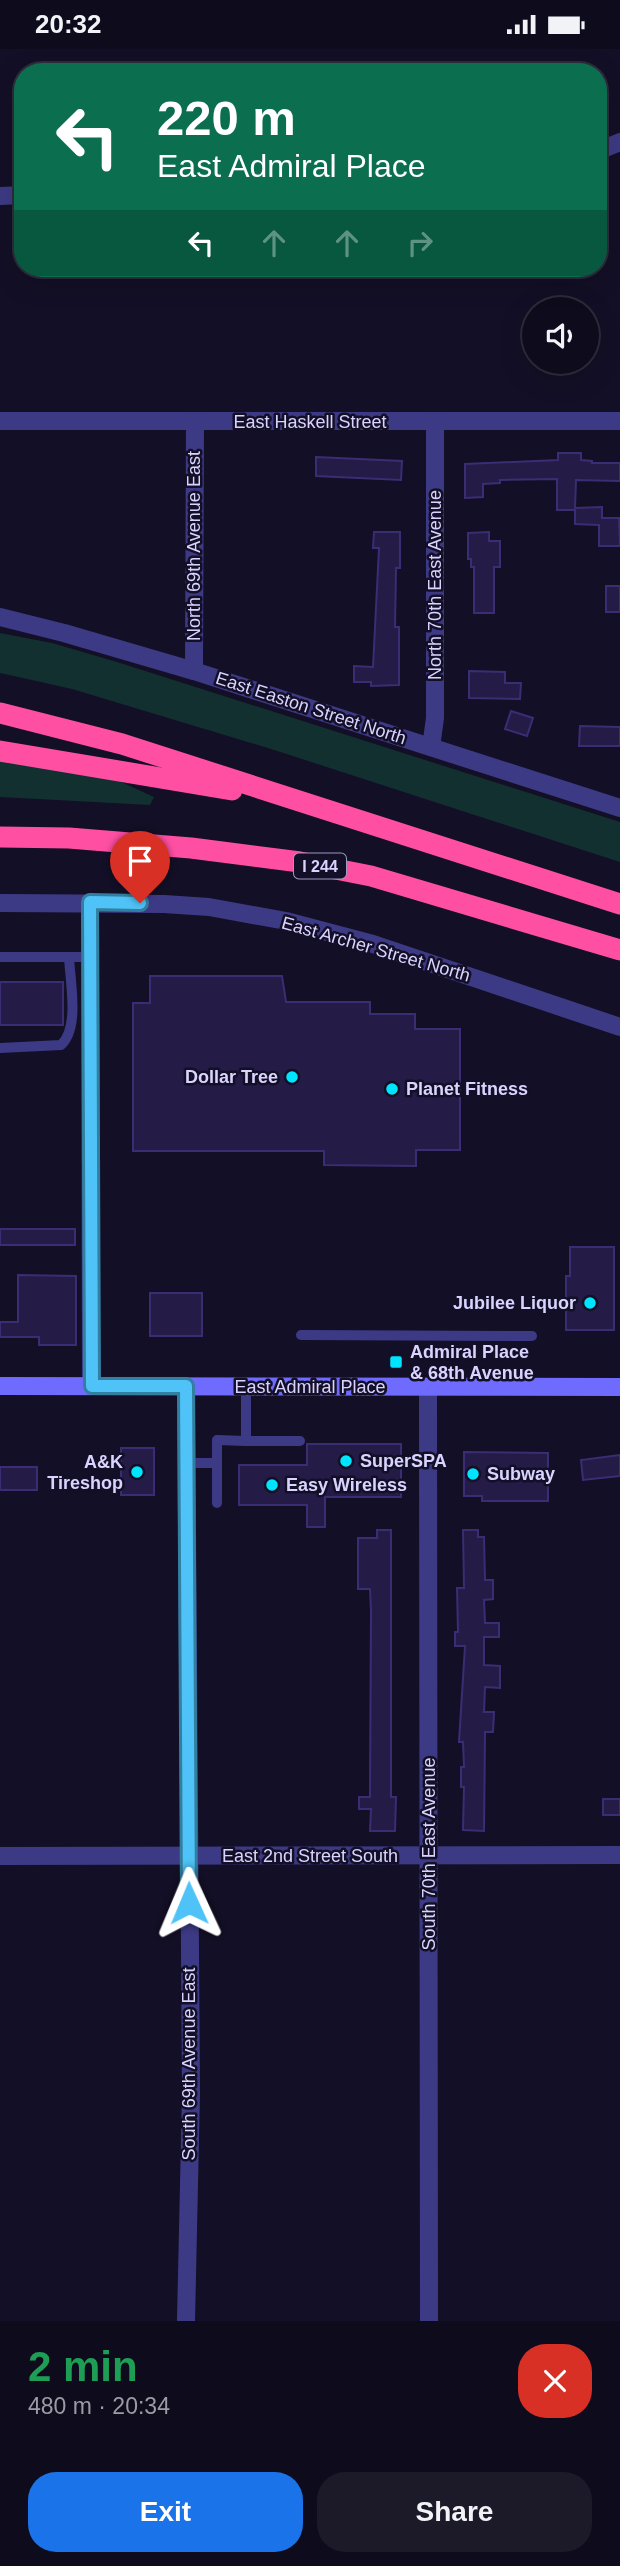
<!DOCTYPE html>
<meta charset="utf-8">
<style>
:root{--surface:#0e0b1c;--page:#1c1929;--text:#f1f3f6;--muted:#9b9ba3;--line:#2e2b3b;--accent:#1a73e8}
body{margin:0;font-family:Arial,sans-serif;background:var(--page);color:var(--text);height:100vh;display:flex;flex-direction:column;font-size:26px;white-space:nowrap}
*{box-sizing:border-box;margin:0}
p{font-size:23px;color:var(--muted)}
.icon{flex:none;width:38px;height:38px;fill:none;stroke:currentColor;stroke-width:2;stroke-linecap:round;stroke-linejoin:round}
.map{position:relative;height:2272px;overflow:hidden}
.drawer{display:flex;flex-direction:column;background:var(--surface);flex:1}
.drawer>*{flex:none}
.hud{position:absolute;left:14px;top:14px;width:593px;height:214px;border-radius:28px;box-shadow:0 7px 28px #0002,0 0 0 2px var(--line);background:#0b6e4f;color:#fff;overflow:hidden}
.fabs{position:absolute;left:522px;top:248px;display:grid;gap:14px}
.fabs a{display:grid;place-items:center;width:77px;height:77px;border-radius:50%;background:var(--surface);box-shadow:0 7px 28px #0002,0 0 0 2px var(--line);font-size:35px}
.pin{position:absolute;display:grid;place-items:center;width:60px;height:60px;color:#fff;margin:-72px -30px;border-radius:50% 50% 50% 0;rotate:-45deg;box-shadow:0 0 7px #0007}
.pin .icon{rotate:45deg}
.me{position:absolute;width:77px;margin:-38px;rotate:359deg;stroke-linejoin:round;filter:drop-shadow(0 0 5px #0008)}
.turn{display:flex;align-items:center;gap:24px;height:147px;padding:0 28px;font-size:32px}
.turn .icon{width:91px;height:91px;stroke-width:2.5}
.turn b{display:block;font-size:49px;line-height:60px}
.lanes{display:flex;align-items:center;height:66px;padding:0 28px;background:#0003;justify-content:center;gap:35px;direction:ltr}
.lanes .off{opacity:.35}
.round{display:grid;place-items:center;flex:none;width:74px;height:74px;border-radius:28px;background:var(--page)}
.summary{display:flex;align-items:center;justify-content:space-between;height:119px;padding:0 28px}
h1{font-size:42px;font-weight:700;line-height:52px;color:#1e9e55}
.action{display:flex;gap:14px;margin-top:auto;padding:14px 28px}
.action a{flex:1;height:80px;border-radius:28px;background:var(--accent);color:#fff;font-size:28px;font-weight:700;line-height:80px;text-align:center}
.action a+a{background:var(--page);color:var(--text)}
.status{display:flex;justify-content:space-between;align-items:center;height:49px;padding:0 35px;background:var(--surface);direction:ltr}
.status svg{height:19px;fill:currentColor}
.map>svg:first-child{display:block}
.green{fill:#12302f}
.building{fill:#241b47;stroke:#3b2d73;stroke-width:2}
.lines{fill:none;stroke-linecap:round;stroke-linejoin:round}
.service{stroke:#3d3a85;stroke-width:10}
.minor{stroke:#3d3a85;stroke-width:18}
.tertiary{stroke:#3d3a85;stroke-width:18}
.secondary{stroke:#6f6bff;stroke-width:18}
.motorway{stroke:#ff4fa3;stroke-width:21}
.route-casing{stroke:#337fa1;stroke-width:18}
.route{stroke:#4fc3f7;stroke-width:12}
.poi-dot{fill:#00e5ff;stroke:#130f26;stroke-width:2.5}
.labels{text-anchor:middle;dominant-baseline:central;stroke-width:5;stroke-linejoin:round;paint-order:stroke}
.shield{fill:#130f26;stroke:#9e99be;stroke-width:2}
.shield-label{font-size:16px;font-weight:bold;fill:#d9d4ff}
.street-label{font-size:18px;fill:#d9d4ff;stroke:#130f26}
.poi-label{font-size:18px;font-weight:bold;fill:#d9d4ff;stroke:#130f26;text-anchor:start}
</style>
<div class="status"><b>20:32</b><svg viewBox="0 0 49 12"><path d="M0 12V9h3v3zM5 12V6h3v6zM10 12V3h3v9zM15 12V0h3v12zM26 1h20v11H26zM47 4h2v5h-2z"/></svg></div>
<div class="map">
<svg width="620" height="2272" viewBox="0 0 620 2272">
<rect width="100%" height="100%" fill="#130f26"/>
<!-- green -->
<g class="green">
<polygon points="0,584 52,594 117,613 620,773 620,813 268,699 72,640 0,624"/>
<polygon points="0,710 119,732 154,748 150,756 0,748"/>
</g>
<!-- building -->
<g class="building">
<polygon points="558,404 581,404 581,411 592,412 592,414 620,414 620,432 576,431 575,459 602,458 602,469 619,469 620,497 599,497 599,476 575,475 575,461 557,461 557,430 500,431 500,434 483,435 483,448 465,449 465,415 558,411"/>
<polygon points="316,408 402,412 401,431 316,427"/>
<polygon points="374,483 400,483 400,519 396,519 395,578 399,578 399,636 371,637 371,633 354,633 354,617 373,618 379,499 373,499"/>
<polygon points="489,483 489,492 500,492 500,518 494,518 494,564 474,564 474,518 471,518 471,510 468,510 468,484"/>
<rect x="606" y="537" width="14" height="26"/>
<polygon points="469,622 505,623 505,634 521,634 520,650 469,649"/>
<polygon points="511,662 533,669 527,687 505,680"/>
<polygon points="580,677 620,678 620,697 579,697"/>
<polygon points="150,927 282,927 286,953 370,953 370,965 415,965 415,980 460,980 460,1101 416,1101 416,1117 324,1116 324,1102 133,1102 133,954 150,954"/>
<rect x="0" y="933" width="63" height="43"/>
<rect x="0" y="1180" width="75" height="16"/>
<polygon points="570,1198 614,1198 614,1281 566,1281 566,1227 570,1227"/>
<polygon points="18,1226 76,1227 76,1296 39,1296 39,1288 0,1288 0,1273 18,1273"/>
<rect x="150" y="1244" width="52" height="43"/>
<polygon points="307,1395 401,1395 401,1448 325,1448 325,1478 307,1478 307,1456 239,1456 239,1416 307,1416"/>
<rect x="121" y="1399" width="33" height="47"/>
<polygon points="464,1403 548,1404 548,1452 482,1452 482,1447 464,1447"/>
<polygon points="620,1406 620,1427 583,1431 581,1411"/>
<rect x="0" y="1418" width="37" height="23"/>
<polygon points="377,1481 391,1481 391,1748 396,1748 395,1782 370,1782 371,1760 359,1760 359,1748 370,1748 371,1562 370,1540 358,1540 358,1489 377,1489"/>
<polygon points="463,1481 478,1481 478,1488 484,1488 485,1531 493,1531 493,1550 484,1551 485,1574 499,1574 499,1588 484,1588 484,1616 500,1617 500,1639 485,1638 484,1663 494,1663 493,1683 485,1683 484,1782 463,1781 464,1738 461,1738 461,1718 464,1718 463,1693 459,1693 465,1597 455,1597 455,1583 458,1583 457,1539 464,1539"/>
<rect x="603" y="1750" width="17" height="16"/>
</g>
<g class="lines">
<!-- service -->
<g class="service">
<polyline points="0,908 90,908"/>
<path d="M0 999 61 996C80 979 70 932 69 908"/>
<polyline points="301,1286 532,1287"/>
<polyline points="246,1392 300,1392"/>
<polyline points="186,1414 217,1414"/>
<polyline points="217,1454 217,1391 246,1392 246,1338"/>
</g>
<!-- minor -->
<g class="minor">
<polyline points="598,102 620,93"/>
<polyline points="0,147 23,146"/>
<polyline points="0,372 620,372"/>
<polyline points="194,622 195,373"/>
<polyline points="431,698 435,669 435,373"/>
<polyline points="90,853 91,1337"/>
<polyline points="0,854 164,855 209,858 286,872 373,895 620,978"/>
<polyline points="186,1337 191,2044 186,2272"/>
<polyline points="428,1338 429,2272"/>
<polyline points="0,1807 620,1806"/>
</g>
<!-- tertiary -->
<polyline class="tertiary" points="0,568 64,584 194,622 620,759"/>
<!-- secondary -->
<polyline class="secondary" points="0,1337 620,1338"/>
<!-- motorway -->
<g class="motorway">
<polyline points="0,664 122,695 620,855"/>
<polyline points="0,702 232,741"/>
<polyline points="0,788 69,789 191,799 300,813 371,827 620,901"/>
</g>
</g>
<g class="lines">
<!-- route casing -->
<g class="route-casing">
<polyline id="route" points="140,854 90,853 92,1337 186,1337 189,1854"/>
</g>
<!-- route -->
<use href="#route" class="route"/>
</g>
<!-- markers -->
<g class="poi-dot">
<circle cx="292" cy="1028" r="7"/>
<circle cx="392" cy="1040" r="7"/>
<circle cx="590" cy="1254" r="7"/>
<rect x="389" y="1306" width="14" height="14" rx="3.5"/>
<circle cx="346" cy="1412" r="7"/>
<circle cx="137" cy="1423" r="7"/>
<circle cx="473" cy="1425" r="7"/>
<circle cx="272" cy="1436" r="7"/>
</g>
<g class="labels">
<!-- shield labels -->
<rect class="shield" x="294" y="804.5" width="52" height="25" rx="5"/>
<g class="shield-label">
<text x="320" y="817">I 244</text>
</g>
<!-- street labels -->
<g class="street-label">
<text x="310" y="373">East Haskell Street</text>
<text transform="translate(194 497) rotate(-90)">North 69th Avenue East</text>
<text transform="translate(435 536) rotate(-90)">North 70th East Avenue</text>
<text transform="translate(311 659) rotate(18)">East Easton Street North</text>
<text transform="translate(376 900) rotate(16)">East Archer Street North</text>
<text x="310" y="1338">East Admiral Place</text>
<text transform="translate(429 1805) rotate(-90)">South 70th East Avenue</text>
<text x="310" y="1807">East 2nd Street South</text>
<text transform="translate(189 2015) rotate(-90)">South 69th Avenue East</text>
</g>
<!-- poi labels -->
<g class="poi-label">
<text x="278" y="1028" text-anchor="end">Dollar Tree</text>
<text x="406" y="1040">Planet Fitness</text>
<text x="576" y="1254" text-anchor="end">Jubilee Liquor</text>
<text x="410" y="1303">Admiral Place<tspan x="410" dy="21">&amp; 68th Avenue</tspan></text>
<text x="360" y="1412">SuperSPA</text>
<text x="123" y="1413" text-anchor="end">A&amp;K<tspan x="123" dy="21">Tireshop</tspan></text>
<text x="487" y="1425">Subway</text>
<text x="286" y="1436">Easy Wireless</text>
</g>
</g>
</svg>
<div class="fabs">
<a><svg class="icon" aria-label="sound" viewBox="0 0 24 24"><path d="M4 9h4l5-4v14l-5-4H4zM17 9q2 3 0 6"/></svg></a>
</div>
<div class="pin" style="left:140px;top:854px;background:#d93025"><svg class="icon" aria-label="arrive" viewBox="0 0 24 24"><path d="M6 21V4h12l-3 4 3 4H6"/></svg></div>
<svg class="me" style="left:189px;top:1854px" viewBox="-20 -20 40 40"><path d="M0-17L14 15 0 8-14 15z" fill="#4fc3f7" stroke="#fff" stroke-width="4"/></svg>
<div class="hud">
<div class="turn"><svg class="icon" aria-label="left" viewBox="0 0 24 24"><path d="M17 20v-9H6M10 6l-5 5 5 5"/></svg><div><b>220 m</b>East Admiral Place</div></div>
<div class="lanes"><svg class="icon" aria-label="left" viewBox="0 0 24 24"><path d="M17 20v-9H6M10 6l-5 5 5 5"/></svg><svg class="icon off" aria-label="ahead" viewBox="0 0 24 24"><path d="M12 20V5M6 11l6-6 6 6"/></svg><svg class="icon off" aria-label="ahead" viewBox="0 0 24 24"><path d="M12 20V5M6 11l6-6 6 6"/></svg><svg class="icon off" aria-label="right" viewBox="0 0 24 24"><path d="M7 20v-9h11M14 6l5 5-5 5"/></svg></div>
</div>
</div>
<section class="drawer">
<div class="summary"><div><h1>2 min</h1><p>480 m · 20:34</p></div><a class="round" style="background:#d93025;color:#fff"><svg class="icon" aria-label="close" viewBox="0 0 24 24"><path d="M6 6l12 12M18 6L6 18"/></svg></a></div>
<div class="action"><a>Exit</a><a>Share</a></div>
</section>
